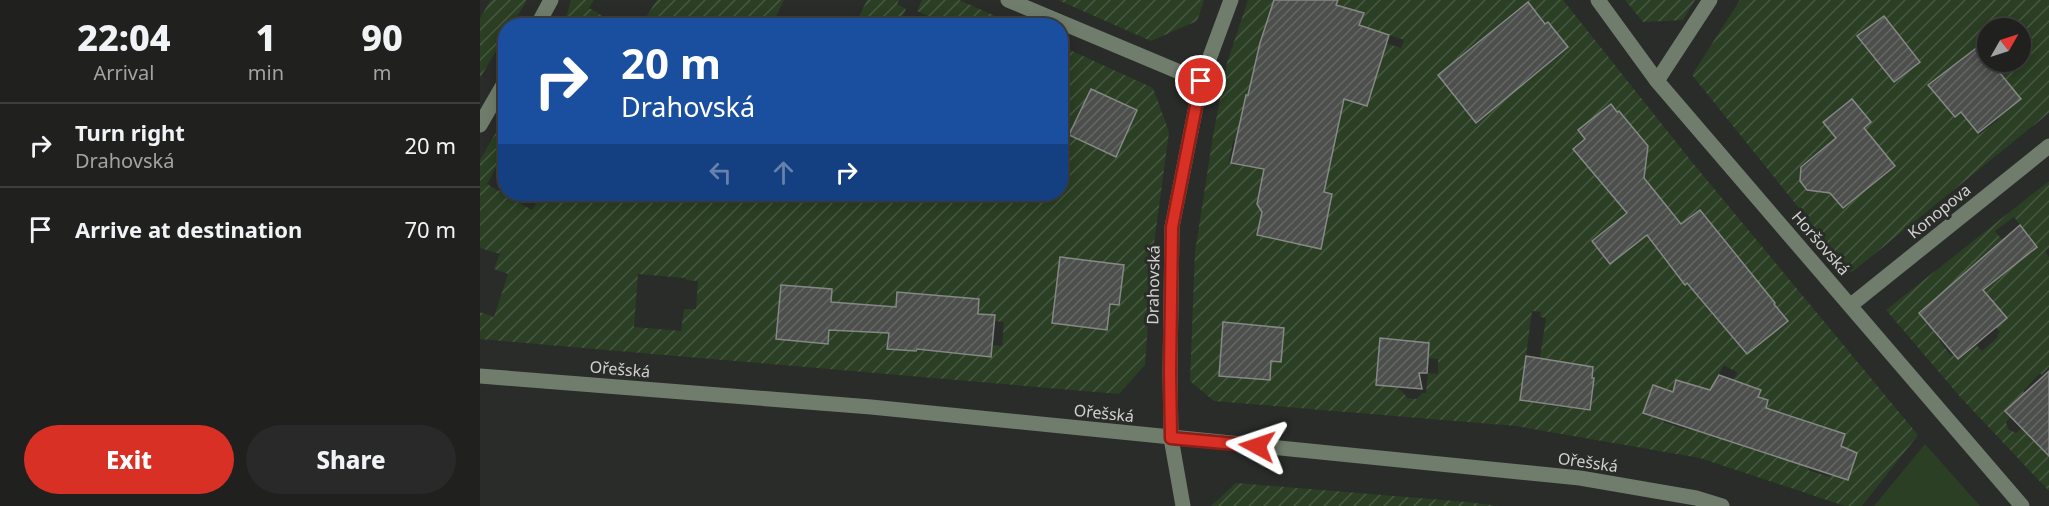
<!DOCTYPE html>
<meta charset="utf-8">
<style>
:root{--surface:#20211f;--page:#282928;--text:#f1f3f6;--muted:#a2a3a4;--line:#3d3e3d;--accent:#d93025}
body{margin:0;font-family:"Noto Sans",sans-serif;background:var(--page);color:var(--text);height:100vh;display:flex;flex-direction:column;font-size:22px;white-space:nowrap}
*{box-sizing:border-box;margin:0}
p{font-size:20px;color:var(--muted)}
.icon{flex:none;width:33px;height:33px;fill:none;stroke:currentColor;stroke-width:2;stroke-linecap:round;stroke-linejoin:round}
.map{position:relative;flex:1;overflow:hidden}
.sheet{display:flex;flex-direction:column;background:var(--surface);width:480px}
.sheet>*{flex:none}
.banner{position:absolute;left:18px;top:18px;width:570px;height:183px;border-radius:24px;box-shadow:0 3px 15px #0003,0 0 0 2px var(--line);background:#1a4fa0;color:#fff;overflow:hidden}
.needle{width:39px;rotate:51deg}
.buttons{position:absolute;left:1497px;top:18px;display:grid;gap:12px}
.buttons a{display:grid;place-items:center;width:54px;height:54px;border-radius:50%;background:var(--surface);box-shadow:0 3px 15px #0003,0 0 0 2px var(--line);font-size:30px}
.pin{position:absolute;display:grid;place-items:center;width:51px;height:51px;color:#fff;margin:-26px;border:3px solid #fff;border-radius:50%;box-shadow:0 2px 6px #0007}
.me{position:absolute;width:66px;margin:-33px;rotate:275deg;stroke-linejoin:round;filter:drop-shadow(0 0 4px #0008)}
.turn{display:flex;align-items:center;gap:21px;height:126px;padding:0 24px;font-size:27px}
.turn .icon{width:78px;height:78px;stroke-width:2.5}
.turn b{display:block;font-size:42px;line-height:51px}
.lanes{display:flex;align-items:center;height:57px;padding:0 24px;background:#0003;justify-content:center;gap:30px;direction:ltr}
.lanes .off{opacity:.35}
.eta{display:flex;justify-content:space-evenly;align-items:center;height:102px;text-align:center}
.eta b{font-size:36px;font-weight:800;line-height:42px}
.action{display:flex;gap:12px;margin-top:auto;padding:12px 24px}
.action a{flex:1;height:69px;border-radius:36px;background:var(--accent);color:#fff;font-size:24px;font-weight:800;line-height:69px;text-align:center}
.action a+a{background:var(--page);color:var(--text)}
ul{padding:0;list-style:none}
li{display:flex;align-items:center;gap:18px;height:84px;padding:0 24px;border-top:2px solid var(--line)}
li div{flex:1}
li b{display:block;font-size:22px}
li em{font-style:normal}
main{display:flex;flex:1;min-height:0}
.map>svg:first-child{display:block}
.green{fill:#2a3f23}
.garden{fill:url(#garden-furrows);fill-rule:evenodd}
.building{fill:url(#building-hatch);stroke:#868885;stroke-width:1.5}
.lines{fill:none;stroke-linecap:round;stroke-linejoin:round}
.minor{stroke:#707d6c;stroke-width:15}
.route-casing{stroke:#8d1f18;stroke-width:15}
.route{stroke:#d93025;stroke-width:10}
.labels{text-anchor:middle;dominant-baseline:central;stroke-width:6;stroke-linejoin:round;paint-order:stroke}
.street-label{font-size:16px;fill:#d1d2d0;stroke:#2a2c29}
</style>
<main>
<section class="sheet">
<div class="eta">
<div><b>22:04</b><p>Arrival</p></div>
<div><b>1</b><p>min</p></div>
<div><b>90</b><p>m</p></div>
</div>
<ul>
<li><svg class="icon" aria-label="right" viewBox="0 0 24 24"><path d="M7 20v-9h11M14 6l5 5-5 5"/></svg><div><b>Turn right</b><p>Drahovská</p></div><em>20 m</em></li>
<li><svg class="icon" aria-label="arrive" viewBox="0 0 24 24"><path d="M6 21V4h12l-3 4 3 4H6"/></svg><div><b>Arrive at destination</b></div><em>70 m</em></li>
</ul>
<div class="action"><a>Exit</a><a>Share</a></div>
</section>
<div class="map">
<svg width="1569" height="506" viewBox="0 0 1569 506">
<defs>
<pattern id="garden-furrows" width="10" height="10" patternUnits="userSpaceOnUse" patternTransform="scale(1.5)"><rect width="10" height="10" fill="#2a3f23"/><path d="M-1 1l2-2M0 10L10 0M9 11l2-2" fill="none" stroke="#485a42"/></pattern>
<pattern id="building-hatch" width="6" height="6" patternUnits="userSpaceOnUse" patternTransform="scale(1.5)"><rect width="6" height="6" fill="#4d4f4c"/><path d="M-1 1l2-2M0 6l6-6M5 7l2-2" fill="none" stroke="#666765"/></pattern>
</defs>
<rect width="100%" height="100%" fill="#2a2c29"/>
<!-- green -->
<polygon class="green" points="1445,444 1500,506 1394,506"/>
<!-- garden -->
<g class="garden">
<polygon points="11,0 47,0 32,25 26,26 25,36 0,78 0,18"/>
<polygon points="91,0 114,0 109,8 138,25 80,25 87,14"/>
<polygon points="177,0 304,0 292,25 161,25"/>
<polygon points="387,0 419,0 417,4 426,9 419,25 375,25"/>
<polygon points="442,0 479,0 536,25 468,25 437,11"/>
<polygon points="578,0 724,0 717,21 671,41"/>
<path d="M768 0H797L868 31 921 48 924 40 879 25 883 13 856 5 858 0H1083L1212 162 1438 435 1382 506H1365L1220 458 1036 426 734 401 710 381 715 252 733 136 747 63ZM1047 2 1065 24 1068 22 1088 47 1048 80 1044 75ZM976 61 1013 109 996 123 958 75ZM766 95H768L794 132 854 146 851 161 787 147 782 169 749 162 753 141H758L760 119ZM1131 104 1137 112 1140 111 1168 147 1123 184 1093 149 1105 139 1099 130ZM832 190 852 194 841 248 778 236 782 212ZM1185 205 1197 218 1171 239 1167 235ZM1220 210 1250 249 1205 285 1174 244ZM1279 284 1308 321 1277 337 1262 349 1221 299ZM1052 311 1061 312 1060 317 1066 318 1058 370 1069 359 1092 363 1114 378 1086 408 1040 400ZM743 322 803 328 801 361H791L789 380 739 376ZM900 338 949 343 948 358 958 359V374L948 373 946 393H943L937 399 927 398 922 391 919 390 918 387 896 385ZM1244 365 1258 373 1252 380 1278 397 1288 400 1282 420 1209 428 1208 430 1183 422 1184 420 1163 413 1173 385 1193 392 1230 390ZM1324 421 1361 446 1377 453 1368 480 1351 475 1350 477 1328 470V468L1311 462Z"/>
<polygon points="1145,0 1215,0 1203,20 1163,22"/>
<path d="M1260 0H1569V113L1371 273 1212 75ZM1404 16 1440 61 1414 82 1378 36ZM1508 28H1540V62H1511L1541 98 1518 117 1519 119 1499 135 1481 112 1474 117 1460 100 1488 54 1499 46 1507 57ZM1372 99 1391 122 1382 130 1385 134 1388 132 1415 166 1363 208 1346 188 1341 192 1327 190 1320 181 1321 167 1357 140 1344 122Z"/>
<path d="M581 46 673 88 689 132 674 244 665 365 639 394 0 339V312L14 317 28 274 14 269 20 254 0 248V160L25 117V151L7 184 52 210 62 194H580ZM611 89 657 110 636 157 589 135ZM580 257 639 305 630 304 626 330ZM158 274 205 278 206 280 218 281 216 309H204L201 331 154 327ZM417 292 499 299 498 314 515 315V321L524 322 522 346 513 345 511 357 437 349 407 348 409 333 399 332 401 306 416 307Z"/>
<path d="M1569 181V248L1565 251 1569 257V367L1562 375 1560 373 1543 391 1545 393 1531 417 1526 422 1528 429 1536 433 1542 428 1569 446V491L1482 399 1406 310ZM1534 217 1557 246 1539 261 1515 231ZM1485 274 1527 317 1516 327 1520 332 1517 335 1518 337 1502 351 1495 344 1478 359 1474 354 1471 356 1459 340 1461 338 1440 312Z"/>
<polygon points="756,483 987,502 1019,506 731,506"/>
</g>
<!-- building -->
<g class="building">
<polygon points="794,0 858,0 856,5 884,13 879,25 909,35 887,106 864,99 844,192 852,194 841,249 777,235 782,212 777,204 784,169 751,163 766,95 768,95 780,43"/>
<polygon points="1048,2 1065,24 1068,22 1088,47 996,123 958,75"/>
<polygon points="1404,16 1440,62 1414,82 1377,36"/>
<polygon points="1499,46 1508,57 1508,62 1511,62 1541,99 1498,133 1481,112 1475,117 1448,85"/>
<polygon points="611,89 657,110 636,157 589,135"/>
<polygon points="1372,99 1391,122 1384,128 1415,166 1363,208 1350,193 1327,190 1320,181 1321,167 1356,138 1343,122"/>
<polygon points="1131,104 1137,112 1139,111 1168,146 1164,178 1201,224 1220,210 1295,303 1294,304 1308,321 1267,354 1207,283 1205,285 1167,235 1130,264 1112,241 1147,213 1093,149 1105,139 1098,130"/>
<polygon points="1540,225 1557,247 1503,290 1527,318 1478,359 1439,313"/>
<polygon points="580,257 644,265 639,305 630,304 627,330 572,323"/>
<polygon points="301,285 352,289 351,302 416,307 417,292 499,299 498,314 515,315 511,357 437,349 436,351 407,349 409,333 349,330 348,344 296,339"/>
<polygon points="743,322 804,328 801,362 791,361 790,380 739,376"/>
<polygon points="900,338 949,343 947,373 939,373 942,389 896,385"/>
<polygon points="1046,356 1113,367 1112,378 1114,378 1110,410 1040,400"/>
<polygon points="1569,371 1569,456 1525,411"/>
<polygon points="1239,375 1281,390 1278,397 1288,400 1286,408 1365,434 1361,446 1377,453 1368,480 1163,413 1173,385 1193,392 1196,380 1230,390"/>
</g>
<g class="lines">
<!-- minor -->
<g class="minor">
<polyline points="528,0 721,81"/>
<polyline points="1118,0 1177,81 1542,506"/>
<polyline points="57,26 71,0"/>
<polyline points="1177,81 1230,0"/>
<polyline points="0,125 26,80"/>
<polyline points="1371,305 1569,146"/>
<polyline points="0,376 391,407 1100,478 1216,498 1242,506"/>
<polyline points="703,506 691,438 690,372 692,227 721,81 751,0"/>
</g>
</g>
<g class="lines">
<!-- route casing -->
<g class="route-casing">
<polyline id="route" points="721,81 692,227 690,372 691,438 777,446"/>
</g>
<!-- route -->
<use href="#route" class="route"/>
</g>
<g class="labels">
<!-- street labels -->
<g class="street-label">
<text transform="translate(1459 211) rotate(-39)">Konopova</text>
<text transform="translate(1341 243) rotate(49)">Horšovská</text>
<text transform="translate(673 285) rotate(-89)">Drahovská</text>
<text transform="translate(140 369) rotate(5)">Ořešská</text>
<text transform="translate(624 413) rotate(6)">Ořešská</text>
<text transform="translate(1108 462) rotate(8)">Ořešská</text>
</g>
</g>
</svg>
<div class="buttons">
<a><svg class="needle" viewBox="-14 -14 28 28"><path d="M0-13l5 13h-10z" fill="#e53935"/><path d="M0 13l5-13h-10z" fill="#a2a3a4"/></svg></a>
</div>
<div class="pin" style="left:721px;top:81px;background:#d93025"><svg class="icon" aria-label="arrive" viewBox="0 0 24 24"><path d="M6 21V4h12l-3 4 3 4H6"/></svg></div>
<svg class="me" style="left:777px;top:446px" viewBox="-20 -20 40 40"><path d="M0-17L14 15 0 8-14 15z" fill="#d93025" stroke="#fff" stroke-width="4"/></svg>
<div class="banner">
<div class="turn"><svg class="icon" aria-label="right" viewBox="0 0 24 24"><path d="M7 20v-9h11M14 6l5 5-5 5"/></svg><div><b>20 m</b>Drahovská</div></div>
<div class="lanes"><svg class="icon off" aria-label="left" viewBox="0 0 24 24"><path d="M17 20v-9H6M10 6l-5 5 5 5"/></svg><svg class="icon off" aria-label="ahead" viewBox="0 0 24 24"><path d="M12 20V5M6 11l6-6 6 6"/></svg><svg class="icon" aria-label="right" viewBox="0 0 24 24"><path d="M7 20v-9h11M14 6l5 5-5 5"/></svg></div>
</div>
</div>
</main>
